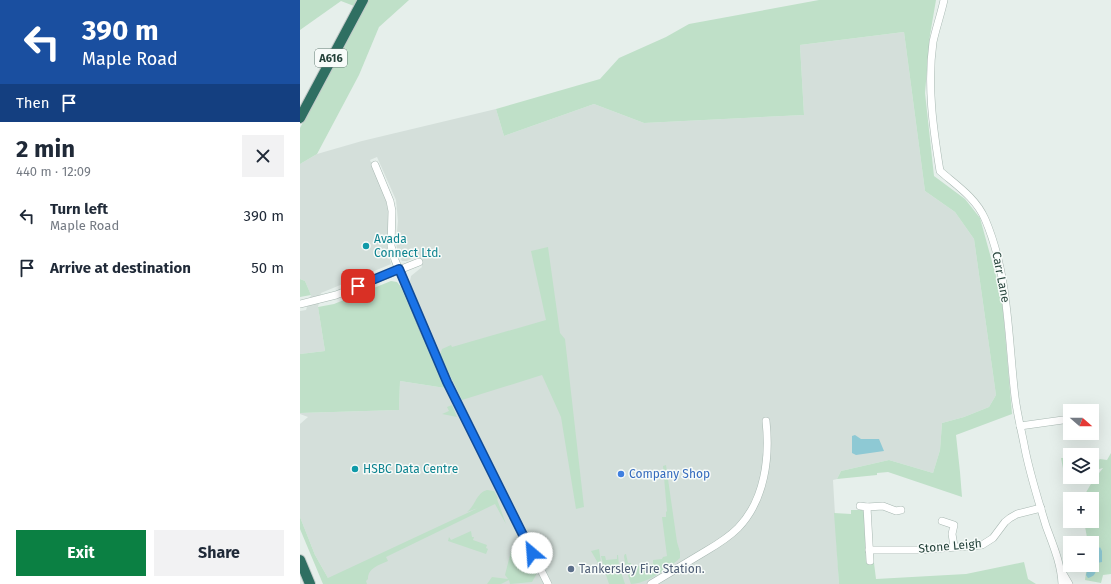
<!DOCTYPE html>
<meta charset="utf-8">
<style>
:root{--surface:#fff;--page:#f2f2f3;--text:#1f2937;--muted:#747a83;--accent:#0b8043}
body{margin:0;font-family:"Fira Sans",sans-serif;background:var(--page);color:var(--text);height:100vh;display:flex;flex-direction:column;font-size:15px;white-space:nowrap}
*{box-sizing:border-box;margin:0}
p{font-size:13px;color:var(--muted)}
.icon{flex:none;width:22px;height:22px;fill:none;stroke:currentColor;stroke-width:2;stroke-linecap:round;stroke-linejoin:round}
.map{position:relative;flex:1;overflow:hidden}
.panel{display:flex;flex-direction:column;background:var(--surface);width:300px}
.panel>*{flex:none}
.top-card{background:#1a4fa0;color:#fff;overflow:hidden}
.needle{width:26px;rotate:110deg}
.buttons{position:absolute;left:763px;top:404px;display:grid;gap:8px}
.buttons a{display:grid;place-items:center;width:36px;height:36px;border-radius:0px;background:var(--surface);box-shadow:0 4px 16px #0002;font-size:20px}
.pin{position:absolute;display:grid;place-items:center;width:34px;height:34px;color:#fff;margin:-17px;border-radius:8px;box-shadow:0 2px 6px #0006}
.me{position:absolute;width:44px;margin:-22px;rotate:333deg;stroke-linejoin:round;filter:drop-shadow(0 0 3px #0008)}
.turn{display:flex;align-items:center;gap:14px;height:84px;padding:0 16px;font-size:18px}
.turn .icon{width:52px;height:52px;stroke-width:2.5}
.turn b{display:block;font-size:28px;line-height:34px}
.then{display:flex;align-items:center;height:38px;padding:0 16px;background:#0003;gap:8px;font-size:15px}
.round{display:grid;place-items:center;flex:none;width:42px;height:42px;border-radius:0px;background:var(--page)}
.overview{display:flex;align-items:center;justify-content:space-between;height:68px;padding:0 16px}
h1{font-size:24px;font-weight:700;line-height:30px}
.cta{display:flex;gap:8px;margin-top:auto;padding:8px 16px}
.cta a{flex:1;height:46px;border-radius:0px;background:var(--accent);color:#fff;font-size:16px;font-weight:700;line-height:46px;text-align:center}
.cta a+a{background:var(--page);color:var(--text)}
ul{padding:0;list-style:none}
li{display:flex;align-items:center;gap:12px;height:52px;padding:0 16px}
li div{flex:1}
li b{display:block;font-size:15px}
li em{font-style:normal}
main{display:flex;flex:1;min-height:0}
.map>svg:first-child{display:block}
.built{fill:#d4dfda}
.green{fill:#bfe0c8}
.water{fill:#8ec9d4}
.lines{fill:none;stroke-linecap:round;stroke-linejoin:round}
.minor-casing{stroke:#a8b8b2;stroke-width:8}
.highway-casing{stroke:#c2cac8;stroke-width:12}
.minor{stroke:#fff;stroke-width:7}
.highway{stroke:#2f6f62;stroke-width:10}
.route-casing{stroke:#114b97;stroke-width:10}
.route{stroke:#1a73e8;stroke-width:7}
.culture-dot{fill:#0f9aa8;stroke:#f7fbf9;stroke-width:1.5}
.shop-dot{fill:#3f7fe0;stroke:#f7fbf9;stroke-width:1.5}
.service-dot{fill:#5c6f8a;stroke:#f7fbf9;stroke-width:1.5}
.labels{text-anchor:middle;dominant-baseline:central;stroke-width:3;stroke-linejoin:round;paint-order:stroke}
.shield{fill:#f7fbf9;stroke:#637a73;stroke-width:1}
.shield-label{font-size:11px;font-weight:bold;fill:#24423a}
.culture-label{font-size:12px;fill:#0d838f;stroke:#f7fbf9;text-anchor:start}
.street-label{font-size:12px;fill:#24423a;stroke:#f7fbf9}
.shop-label{font-size:12px;fill:#366cbe;stroke:#f7fbf9;text-anchor:start}
.service-label{font-size:12px;fill:#4e5e75;stroke:#f7fbf9;text-anchor:start}
</style>
<main>
<section class="panel">
<div class="top-card">
<div class="turn"><svg class="icon" aria-label="left" viewBox="0 0 24 24"><path d="M17 20v-9H6M10 6l-5 5 5 5"/></svg><div><b>390 m</b>Maple Road</div></div>
<div class="then">Then<svg class="icon" aria-label="arrive" viewBox="0 0 24 24"><path d="M6 21V4h12l-3 4 3 4H6"/></svg></div>
</div>
<div class="overview"><div><h1>2 min</h1><p>440 m · 12:09</p></div><a class="round"><svg class="icon" aria-label="close" viewBox="0 0 24 24"><path d="M6 6l12 12M18 6L6 18"/></svg></a></div>
<ul>
<li><svg class="icon" aria-label="left" viewBox="0 0 24 24"><path d="M17 20v-9H6M10 6l-5 5 5 5"/></svg><div><b>Turn left</b><p>Maple Road</p></div><em>390 m</em></li>
<li><svg class="icon" aria-label="arrive" viewBox="0 0 24 24"><path d="M6 21V4h12l-3 4 3 4H6"/></svg><div><b>Arrive at destination</b></div><em>50 m</em></li>
</ul>
<div class="cta"><a>Exit</a><a>Share</a></div>
</section>
<div class="map">
<svg width="811" height="584" viewBox="0 0 811 584">
<rect width="100%" height="100%" fill="#e6efeb"/>
<!-- built -->
<polygon class="built" points="604,32 625,191 655,212 674,239 696,395 689,407 664,417 642,423 640,450 633,473 589,460 541,471 537,479 533,480 539,584 54,584 28,578 15,555 0,517 0,424 8,417 0,414 0,413 99,410 100,381 145,388 147,382 107,286 111,285 110,281 111,276 122,267 118,256 107,261 102,261 98,255 96,242 98,221 96,200 77,157 70,160 85,197 89,214 87,249 91,264 21,293 18,307 25,351 0,354 0,311 6,310 11,295 5,281 0,279 0,164 17,154 62,141 196,109 204,136 294,104 344,123 504,115 500,45"/>
<!-- green -->
<g class="green">
<polygon points="0,0 57,0 54,6 41,1 0,30"/>
<polygon points="68,0 109,0 79,27 59,75 17,154 0,164 0,128 56,20"/>
<polygon points="519,0 636,0 630,35 625,93 634,176 665,199 680,218 702,298 712,414 656,435 660,472 662,497 588,472 577,473 577,475 537,479 541,471 589,460 633,473 640,450 642,423 664,417 689,407 696,395 674,239 655,212 625,191 604,32 500,45 504,115 344,123 294,104 204,136 196,109 300,79 319,58 366,37 389,24"/>
<polygon points="248,247 260,333 265,339 284,507 276,509 261,417 242,375 162,400 140,355 142,349 151,345 152,347 246,320 231,251"/>
<polygon points="0,279 5,281 11,295 0,297"/>
<polygon points="91,281 97,282 101,287 145,388 100,381 99,410 0,413 0,354 25,351 18,307 34,304"/>
<polygon points="152,405 157,417 142,414 149,411 147,407"/>
<polygon points="811,453 811,574 803,575 801,583 785,580 787,565 792,565 792,543 788,543 784,521 792,521 792,499 784,499 784,496 792,482 803,468 792,471 792,459 797,461 800,459 807,460"/>
<polygon points="769,456 770,456 771,477 765,479 761,458 768,458"/>
<path d="M366 465 377 542 380 552V558C369 568 346 584 331 584L326 570 324 556 325 554H326L328 563H331L332 567 353 564V560L362 559 363 557 367 556 362 517H366V512L367 511 363 466Z"/>
<path d="M187 490 194 491 198 498 197 499 206 524 195 504 86 557 88 561C79 565 68 568 68 579L66 581 67 584H23L0 529V517L15 555 28 578 178 508 167 512C176 505 176 493 187 490Z"/>
<polygon points="551,510 562,510 564,512 566,563 574,563 576,579 666,574 724,562 728,579 736,584 539,584 534,513 551,514"/>
<polygon points="171,531 172,537 174,537 173,540 187,545 186,548 188,549 186,554 148,541 149,537 151,540"/>
<polygon points="218,539 232,568 236,569 237,572 236,575 232,582 210,584 209,580 201,584 187,584 192,577 208,579 205,575 211,551 219,553 220,551 216,546"/>
<polygon points="299,549 302,570 291,551"/>
<polygon points="317,555 318,555 319,566 325,584 309,584 305,572 301,556 305,556 306,560 317,559"/>
</g>
<!-- water -->
<g class="water">
<polygon points="555,435 561,439 579,439 584,451 556,455 552,453 552,436"/>
<path d="M800 547 802 551V562L797 563C794 570 799 575 788 578L786 575 789 565H792V556Z"/>
</g>
<g class="lines">
<!-- minor casing -->
<g class="minor-casing">
<g id="minor">
<path d="M644 0C641 14 636 28 633 42 627 85 633 128 640 171 656 185 676 198 685 219 709 275 708 337 715 397 717 413 721 429 724 444 729 472 738 499 746 526 753 545 761 563 762 584"/>
<polyline points="75,165 90,201 92,211 91,246 95,260 123,329 159,406 248,584"/>
<polyline points="0,304 36,295 119,262"/>
<polyline points="720,426 770,419"/>
<polyline points="560,506 567,507 570,561"/>
<polyline points="567,507 583,506 596,511 601,510"/>
<polyline points="642,521 654,525 652,534 654,546"/>
<polyline points="569,550 619,550 682,545 693,538 705,522 710,518 717,514 741,508"/>
<polyline points="762,572 769,584"/>
<path d="M351 584C369 573 388 562 406 551 418 544 429 537 438 528 465 500 470 457 466 421"/>
</g>
</g>
<!-- highway casing -->
<g class="highway-casing">
<g id="highway">
<polyline points="0,118 63,0"/>
<polyline points="0,560 10,584"/>
</g>
</g>
<!-- minor -->
<use href="#minor" class="minor"/>
<!-- highway -->
<use href="#highway" class="highway"/>
</g>
<g class="lines">
<!-- route casing -->
<g class="route-casing">
<polyline id="route" points="58,286 99,269 147,382 232,553"/>
</g>
<!-- route -->
<use href="#route" class="route"/>
</g>
<!-- markers -->
<g class="culture-dot">
<circle cx="66" cy="246" r="4"/>
<circle cx="55" cy="469" r="4"/>
</g>
<circle class="shop-dot" cx="321" cy="474" r="4"/>
<circle class="service-dot" cx="271" cy="569" r="4"/>
<g class="labels">
<!-- shield labels -->
<rect class="shield" x="15" y="49" width="32" height="18" rx="3"/>
<g class="shield-label">
<text x="31" y="58">A616</text>
</g>
<!-- culture labels -->
<g class="culture-label">
<text x="74" y="239">Avada<tspan x="74" dy="14">Connect Ltd.</tspan></text>
<text x="63" y="469">HSBC Data Centre</text>
</g>
<!-- street labels -->
<g class="street-label">
<text transform="translate(701 277) rotate(79)">Carr Lane</text>
<text transform="translate(650 546) rotate(-5)">Stone Leigh</text>
</g>
<!-- shop labels -->
<g class="shop-label">
<text x="329" y="474">Company Shop</text>
</g>
<!-- service labels -->
<g class="service-label">
<text x="279" y="569">Tankersley Fire Station.</text>
</g>
</g>
</svg>
<div class="buttons">
<a><svg class="needle" viewBox="-14 -14 28 28"><path d="M0-13l5 13h-10z" fill="#e53935"/><path d="M0 13l5-13h-10z" fill="#747a83"/></svg></a>
<a><svg class="icon" aria-label="layers" viewBox="0 0 24 24"><path d="M12 4l9 5-9 5-9-5zM3 14l9 5 9-5"/></svg></a>
<a>+</a>
<a>−</a>
</div>
<div class="pin" style="left:58px;top:286px;background:#d93025"><svg class="icon" aria-label="arrive" viewBox="0 0 24 24"><path d="M6 21V4h12l-3 4 3 4H6"/></svg></div>
<svg class="me" style="left:232px;top:553px" viewBox="-20 -20 40 40"><circle r="19" fill="#fff"/><path d="M0-13L10 11 0 6-10 11z" fill="#1a73e8"/></svg>
</div>
</main>
